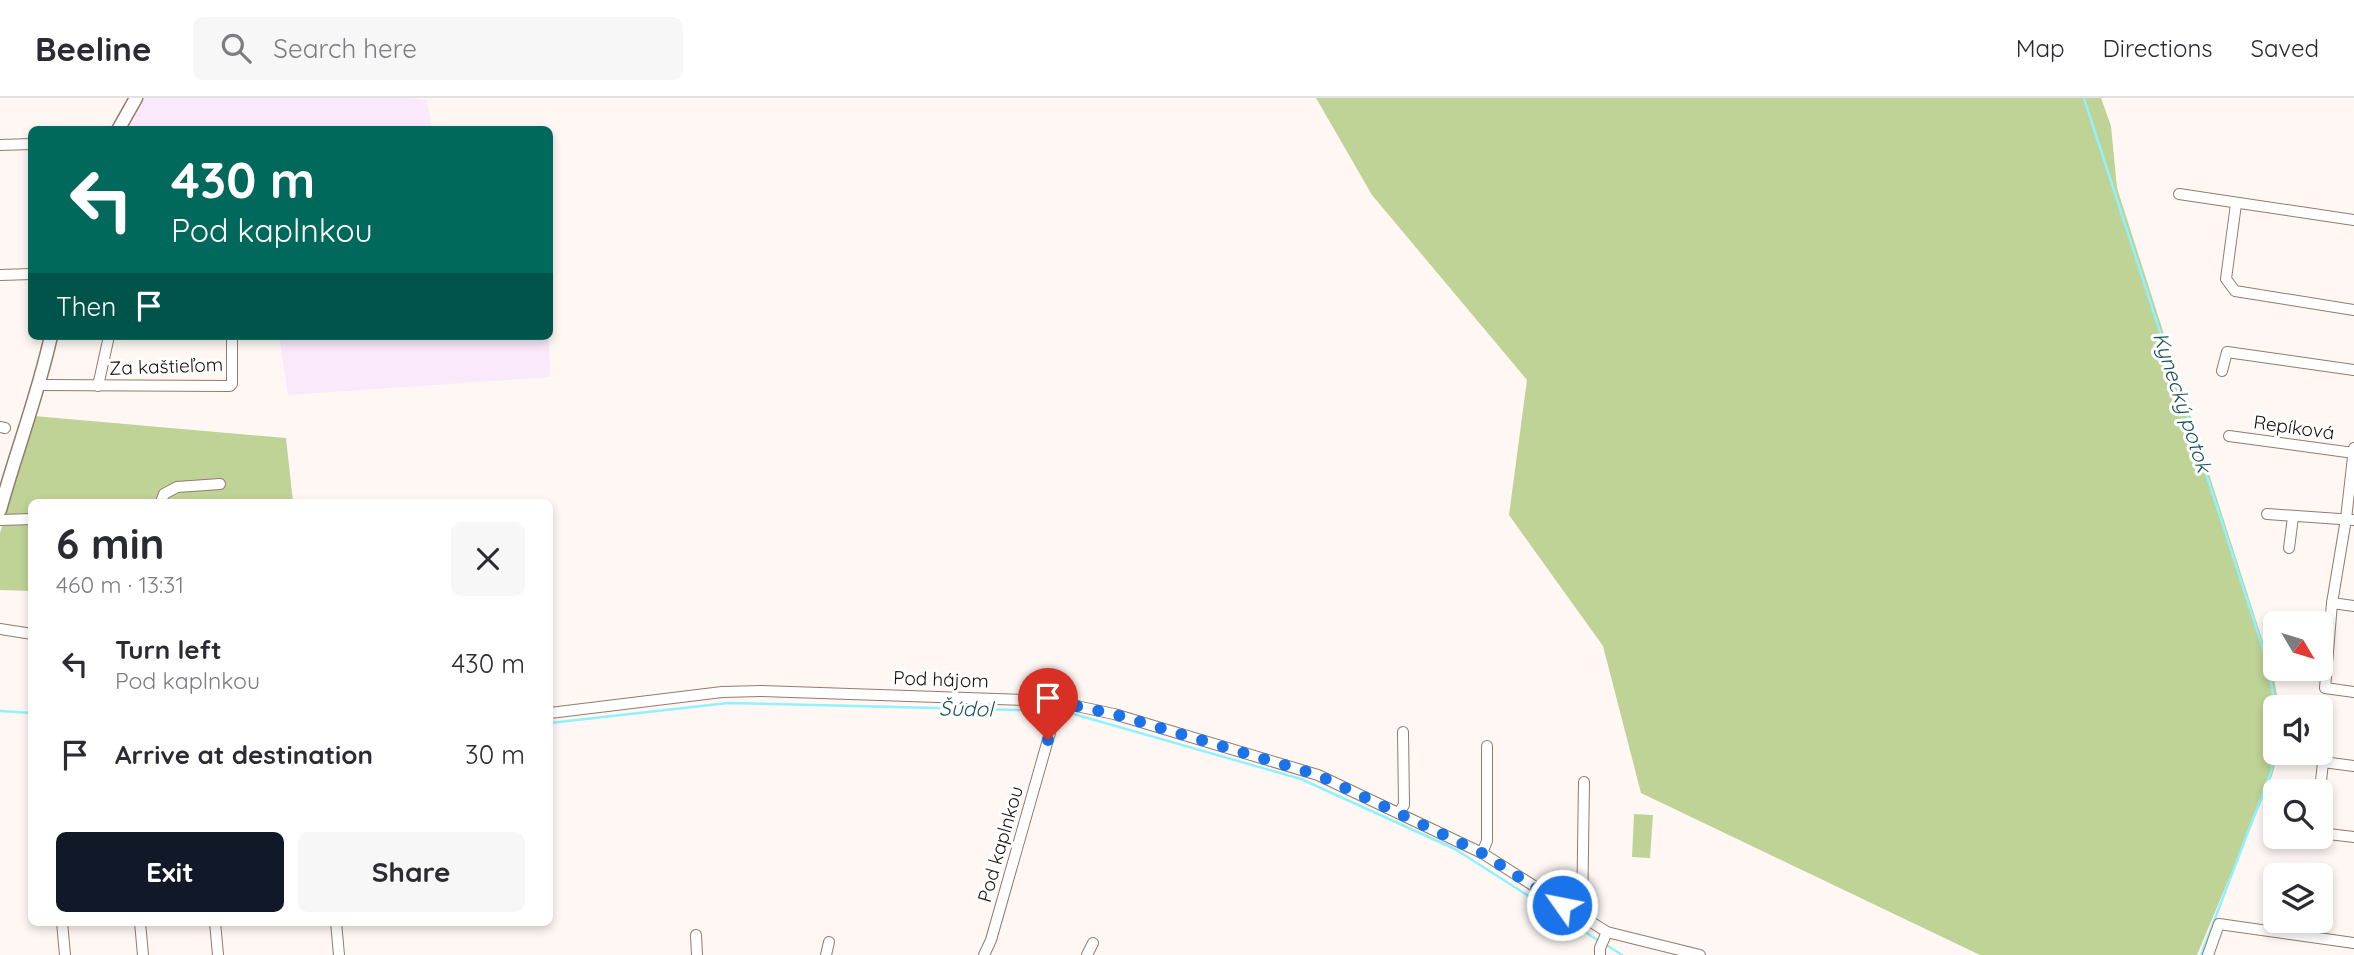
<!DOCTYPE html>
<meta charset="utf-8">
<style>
:root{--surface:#fff;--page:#f7f7f7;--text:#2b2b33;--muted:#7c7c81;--line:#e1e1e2;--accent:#111827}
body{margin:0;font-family:Quicksand,sans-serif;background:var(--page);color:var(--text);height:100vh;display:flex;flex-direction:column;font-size:26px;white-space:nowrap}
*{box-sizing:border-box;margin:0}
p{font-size:23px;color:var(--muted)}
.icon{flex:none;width:38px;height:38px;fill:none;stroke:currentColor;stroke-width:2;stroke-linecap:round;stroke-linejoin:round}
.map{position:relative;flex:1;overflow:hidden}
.panel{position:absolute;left:28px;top:401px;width:525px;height:427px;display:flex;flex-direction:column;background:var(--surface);border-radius:10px;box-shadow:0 4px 10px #0003}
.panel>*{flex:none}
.guide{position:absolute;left:28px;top:28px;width:525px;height:214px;border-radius:10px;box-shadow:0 4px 10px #0003;background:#00695c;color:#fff;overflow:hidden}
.needle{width:46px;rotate:128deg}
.tools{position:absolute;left:2263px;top:513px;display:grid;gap:14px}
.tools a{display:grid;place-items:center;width:70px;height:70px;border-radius:10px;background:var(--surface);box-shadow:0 4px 10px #0003;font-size:35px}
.pin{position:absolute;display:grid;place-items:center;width:60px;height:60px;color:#fff;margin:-72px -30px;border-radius:50% 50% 50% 0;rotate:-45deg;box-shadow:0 0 7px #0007}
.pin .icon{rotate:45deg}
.me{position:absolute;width:77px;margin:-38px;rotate:303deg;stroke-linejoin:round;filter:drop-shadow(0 0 5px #0008)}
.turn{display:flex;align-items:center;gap:24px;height:147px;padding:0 28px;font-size:32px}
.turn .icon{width:91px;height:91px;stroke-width:2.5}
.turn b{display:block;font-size:49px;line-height:60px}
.then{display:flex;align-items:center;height:66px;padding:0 28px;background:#0003;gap:14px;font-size:26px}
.round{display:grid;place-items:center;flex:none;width:74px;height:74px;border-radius:10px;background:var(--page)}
.headline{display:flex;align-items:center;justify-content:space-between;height:119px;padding:0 28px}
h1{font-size:42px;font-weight:700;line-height:52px}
.primary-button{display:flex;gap:14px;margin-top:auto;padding:14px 28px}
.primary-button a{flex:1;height:80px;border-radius:10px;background:var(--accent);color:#fff;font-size:28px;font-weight:700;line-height:80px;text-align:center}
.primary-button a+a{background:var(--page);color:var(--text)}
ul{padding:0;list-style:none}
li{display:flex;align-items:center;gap:21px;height:91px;padding:0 28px}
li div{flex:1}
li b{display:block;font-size:26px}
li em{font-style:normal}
header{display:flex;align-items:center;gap:42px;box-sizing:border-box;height:98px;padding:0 35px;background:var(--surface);border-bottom:2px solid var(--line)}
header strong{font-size:33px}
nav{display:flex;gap:38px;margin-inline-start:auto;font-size:24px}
.search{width:490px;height:63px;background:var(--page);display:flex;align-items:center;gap:18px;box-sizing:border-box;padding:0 24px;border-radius:10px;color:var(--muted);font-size:26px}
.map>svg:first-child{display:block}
.industrial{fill:#fae9fa}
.green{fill:#bed395}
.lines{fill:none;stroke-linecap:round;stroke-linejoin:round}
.stream{stroke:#91f1fe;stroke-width:2.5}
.minor-casing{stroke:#957a6b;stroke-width:12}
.tertiary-casing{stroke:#957a6b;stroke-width:15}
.minor{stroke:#fff;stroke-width:10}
.tertiary{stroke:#fff;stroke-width:12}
.route{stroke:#1a73e8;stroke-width:12;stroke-dasharray:0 21.6}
.labels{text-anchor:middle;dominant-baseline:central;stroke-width:6;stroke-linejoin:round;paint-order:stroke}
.street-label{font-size:19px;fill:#1a0f0a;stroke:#fff}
.water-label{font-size:21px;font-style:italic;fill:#1d545b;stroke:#fff}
</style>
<header>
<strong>Beeline</strong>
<div class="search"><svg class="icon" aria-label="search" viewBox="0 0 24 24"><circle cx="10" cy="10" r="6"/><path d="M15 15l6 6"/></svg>Search here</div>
<nav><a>Map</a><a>Directions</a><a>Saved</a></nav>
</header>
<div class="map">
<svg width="2354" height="857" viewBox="0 0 2354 857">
<rect width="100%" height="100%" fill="#fef7f4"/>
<!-- industrial -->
<g class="industrial">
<polygon points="144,0 412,0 427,2 432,31 128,31"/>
<polygon points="279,238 549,238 550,279 288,297"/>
</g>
<!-- green -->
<g class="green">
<polygon points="1316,0 2101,0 2111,28 2117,90 2273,575 2279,609 2275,609 2275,654 2278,655 2272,678 2197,857 1980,857 1641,695 1603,548 1509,417 1527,282 1372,97"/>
<polygon points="34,318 286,340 293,404 32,404 31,493 0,492 0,435"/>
<polygon points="1634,716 1653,717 1650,760 1632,759"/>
</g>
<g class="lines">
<!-- stream -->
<g class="stream">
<polyline points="2084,0 2269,569 2275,610"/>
<polyline points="0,613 32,615"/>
<polyline points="550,625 728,605 1063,613 1301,681 1455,751 1599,843"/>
<polyline points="1605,846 1622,857"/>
<polyline points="2201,857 2271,674 2275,652"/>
</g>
<!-- minor casing -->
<g class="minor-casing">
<g id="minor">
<polyline points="0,47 32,46"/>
<polyline points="2179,96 2354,122"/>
<polyline points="2236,106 2226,181 2235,193 2354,212"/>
<polyline points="0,177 32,176"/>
<polyline points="2222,273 2227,254 2354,272"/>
<polyline points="40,287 230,288 232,286 232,238"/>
<polyline points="98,288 109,238"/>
<polyline points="0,329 5,330"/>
<polyline points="2229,338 2354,355"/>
<polyline points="2354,350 2346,421 2332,505 2325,590 2354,594"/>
<polyline points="161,404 164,396 177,389 220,386"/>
<polyline points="2267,416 2354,422"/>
<polyline points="0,422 32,421"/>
<polyline points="2289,450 2293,419"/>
<polyline points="2332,505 2354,508"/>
<polyline points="0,531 32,536"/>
<polyline points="550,615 722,594 761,593 1053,603 1114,616 1318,677 1482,755 1607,834 1700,857"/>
<polyline points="2320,693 2323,664 2354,668"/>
<polyline points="1399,714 1404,707 1403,634"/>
<polyline points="2320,735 2354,739"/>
<polyline points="1482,755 1487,743 1487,648"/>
<polyline points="1582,820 1584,684"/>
<polyline points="62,824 65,857"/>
<polyline points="140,824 143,857"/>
<polyline points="215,824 218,857"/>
<polyline points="336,824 339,857"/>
<polyline points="696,837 697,857"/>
<polyline points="826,857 829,844"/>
<polyline points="984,857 991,842 1055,617 1053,603"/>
<polyline points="1087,857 1093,845"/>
<polyline points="1600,857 1600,850 1607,834"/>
<polyline points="2208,857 2219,826 2354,845"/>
</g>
</g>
<!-- tertiary casing -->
<g class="tertiary-casing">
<g id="tertiary">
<polyline points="118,32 136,0"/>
<path d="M0 412C16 354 38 297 51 238"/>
</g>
</g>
<!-- minor -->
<use href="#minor" class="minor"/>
<!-- tertiary -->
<use href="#tertiary" class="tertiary"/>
</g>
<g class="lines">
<!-- route -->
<polyline class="route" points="1048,642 1055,617 1053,603 1114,616 1318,677 1482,755 1562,807"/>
</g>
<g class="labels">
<!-- street labels -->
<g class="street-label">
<text transform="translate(166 268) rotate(-2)">Za kaštieľom</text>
<text transform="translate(2294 329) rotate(8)">Repíková</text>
<text transform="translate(941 581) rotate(2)">Pod hájom</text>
<text transform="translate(1000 746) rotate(-74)">Pod kaplnkou</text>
</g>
<!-- water labels -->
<g class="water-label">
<text transform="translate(2183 304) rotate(72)">Kynecký potok</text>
<text transform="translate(966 610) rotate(1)">Šúdol</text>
</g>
</g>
</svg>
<div class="tools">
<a><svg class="needle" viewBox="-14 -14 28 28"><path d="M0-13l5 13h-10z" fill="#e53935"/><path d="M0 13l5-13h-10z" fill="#7c7c81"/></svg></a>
<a><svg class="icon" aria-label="sound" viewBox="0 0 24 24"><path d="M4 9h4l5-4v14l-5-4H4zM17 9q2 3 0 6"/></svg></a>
<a><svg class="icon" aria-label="search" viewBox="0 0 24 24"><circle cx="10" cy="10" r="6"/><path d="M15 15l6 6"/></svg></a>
<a><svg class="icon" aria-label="layers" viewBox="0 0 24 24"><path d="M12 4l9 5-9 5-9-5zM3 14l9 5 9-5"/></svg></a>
</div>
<div class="pin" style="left:1048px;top:642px;background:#d93025"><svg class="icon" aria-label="arrive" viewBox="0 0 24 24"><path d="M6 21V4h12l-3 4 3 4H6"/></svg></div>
<svg class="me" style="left:1562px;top:807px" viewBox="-20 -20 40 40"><circle r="17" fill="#1a73e8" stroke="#fff" stroke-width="3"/><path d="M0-11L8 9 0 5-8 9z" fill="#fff"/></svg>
<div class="guide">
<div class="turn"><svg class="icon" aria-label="left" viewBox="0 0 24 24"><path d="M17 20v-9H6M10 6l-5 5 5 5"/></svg><div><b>430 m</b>Pod kaplnkou</div></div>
<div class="then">Then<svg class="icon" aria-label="arrive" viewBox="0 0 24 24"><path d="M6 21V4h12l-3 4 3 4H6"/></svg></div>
</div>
<section class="panel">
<div class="headline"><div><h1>6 min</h1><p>460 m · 13:31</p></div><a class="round"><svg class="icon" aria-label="close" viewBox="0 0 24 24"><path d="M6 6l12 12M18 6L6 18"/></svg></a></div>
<ul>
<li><svg class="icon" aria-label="left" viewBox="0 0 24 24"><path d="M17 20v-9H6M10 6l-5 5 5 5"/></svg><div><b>Turn left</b><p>Pod kaplnkou</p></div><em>430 m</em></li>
<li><svg class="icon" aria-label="arrive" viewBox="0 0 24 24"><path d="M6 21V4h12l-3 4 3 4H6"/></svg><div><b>Arrive at destination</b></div><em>30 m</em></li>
</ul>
<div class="primary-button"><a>Exit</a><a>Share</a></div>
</section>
</div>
